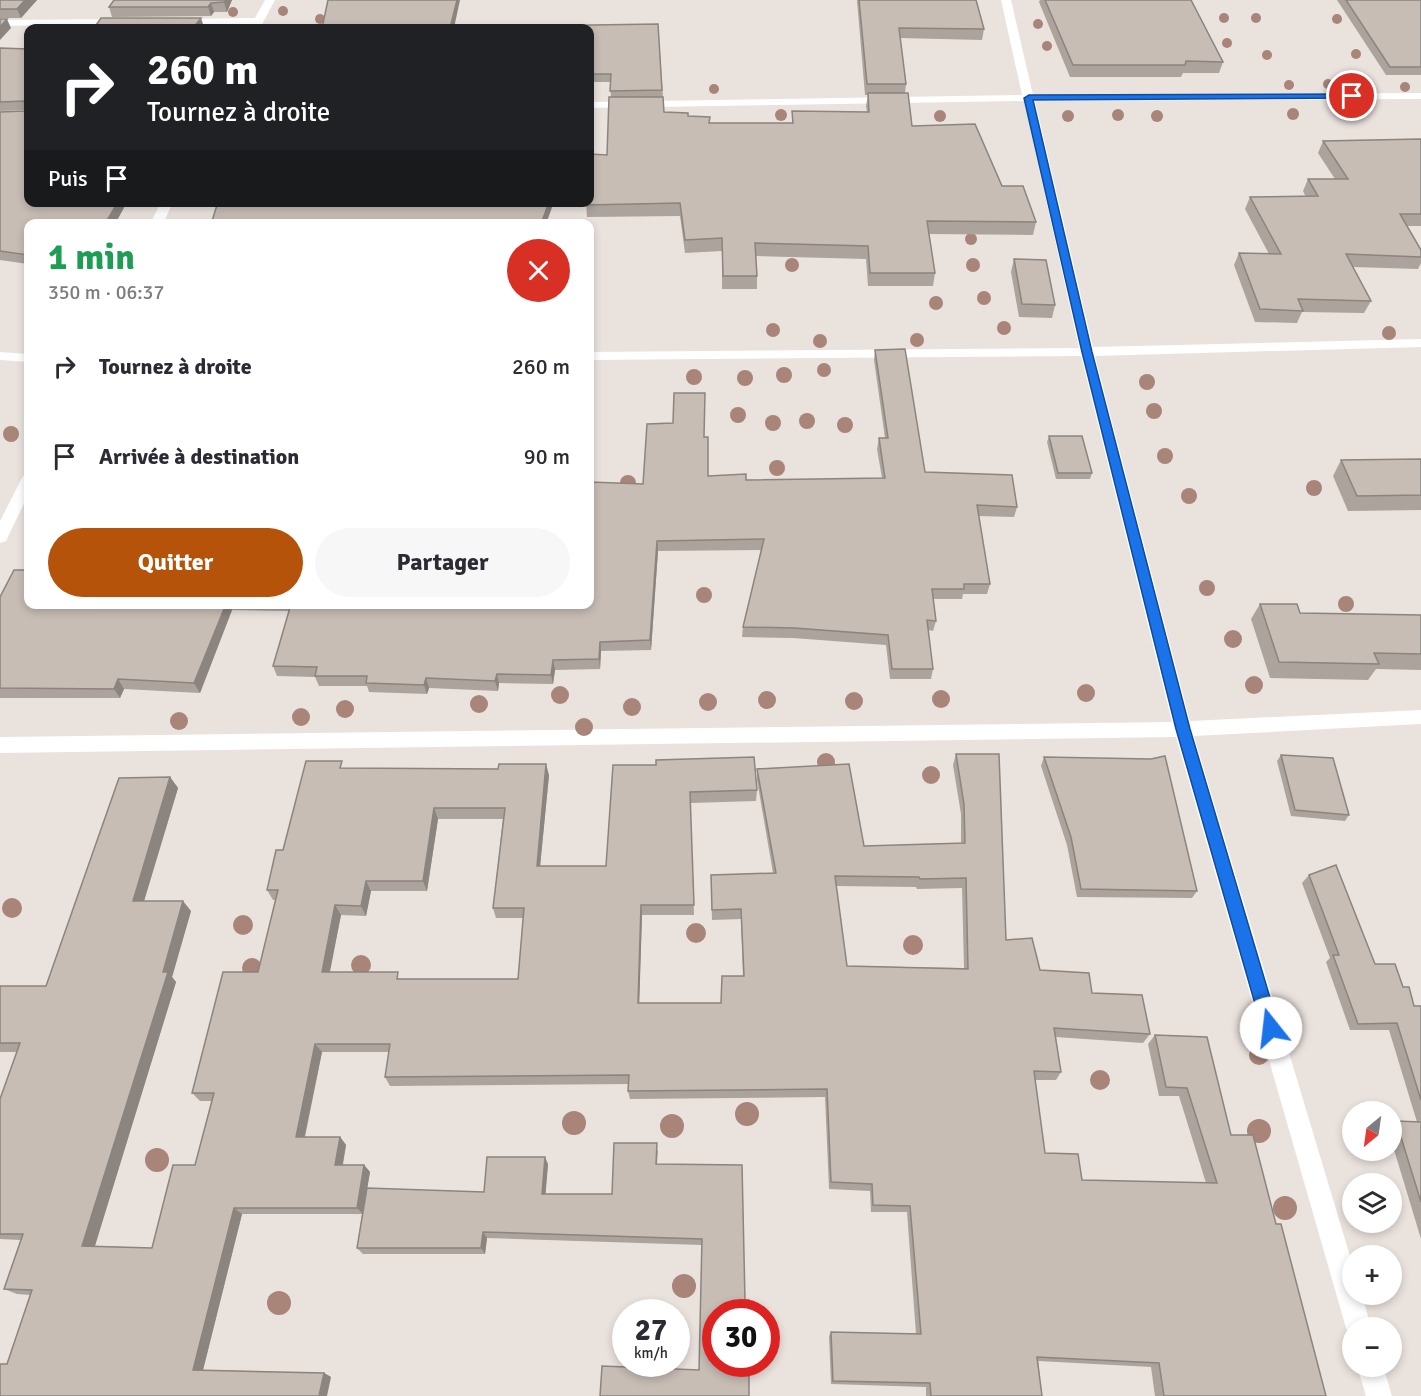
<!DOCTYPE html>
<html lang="fr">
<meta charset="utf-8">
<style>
:root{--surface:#fff;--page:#f7f7f7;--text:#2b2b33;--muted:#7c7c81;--accent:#b45309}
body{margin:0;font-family:Signika,sans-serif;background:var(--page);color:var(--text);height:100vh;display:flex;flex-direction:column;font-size:22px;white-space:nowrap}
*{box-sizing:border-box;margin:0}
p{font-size:20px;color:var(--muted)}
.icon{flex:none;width:33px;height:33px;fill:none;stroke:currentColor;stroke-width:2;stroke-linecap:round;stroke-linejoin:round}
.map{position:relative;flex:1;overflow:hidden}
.drawer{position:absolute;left:24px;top:219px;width:570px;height:390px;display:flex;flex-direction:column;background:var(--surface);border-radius:12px;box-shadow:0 3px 9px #0003}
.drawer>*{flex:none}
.banner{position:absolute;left:24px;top:24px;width:570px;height:183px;border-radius:12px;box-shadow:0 3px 9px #0003;background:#202124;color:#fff;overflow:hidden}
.needle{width:39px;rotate:209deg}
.tools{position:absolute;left:1342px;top:1101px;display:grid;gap:12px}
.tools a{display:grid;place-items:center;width:60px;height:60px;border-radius:50%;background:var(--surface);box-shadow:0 3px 9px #0003;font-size:30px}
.speed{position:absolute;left:612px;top:1299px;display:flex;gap:12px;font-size:30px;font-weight:700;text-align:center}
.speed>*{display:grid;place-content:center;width:78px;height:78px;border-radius:50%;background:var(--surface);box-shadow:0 3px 9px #0003;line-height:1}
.speed small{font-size:15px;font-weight:400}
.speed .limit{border:9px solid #d22;background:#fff;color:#111}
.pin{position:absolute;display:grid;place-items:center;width:51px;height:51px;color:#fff;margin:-26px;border:3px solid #fff;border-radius:50%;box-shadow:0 2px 6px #0007}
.me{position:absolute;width:66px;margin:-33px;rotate:344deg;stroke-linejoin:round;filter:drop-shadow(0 0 4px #0008)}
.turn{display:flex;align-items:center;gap:21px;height:126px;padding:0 24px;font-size:27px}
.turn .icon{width:78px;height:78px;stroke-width:2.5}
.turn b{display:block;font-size:42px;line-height:51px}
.then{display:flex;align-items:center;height:57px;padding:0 24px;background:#0003;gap:12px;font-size:22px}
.round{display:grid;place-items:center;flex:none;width:63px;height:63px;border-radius:32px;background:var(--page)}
.headline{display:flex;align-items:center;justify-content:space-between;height:102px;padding:0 24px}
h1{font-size:36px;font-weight:800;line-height:45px;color:#1e9e55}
.primary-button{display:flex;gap:12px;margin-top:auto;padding:12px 24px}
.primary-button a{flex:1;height:69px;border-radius:36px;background:var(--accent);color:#fff;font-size:24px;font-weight:800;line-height:69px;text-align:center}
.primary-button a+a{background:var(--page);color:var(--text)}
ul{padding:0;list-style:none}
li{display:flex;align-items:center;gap:18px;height:90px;padding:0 24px}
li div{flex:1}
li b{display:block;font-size:22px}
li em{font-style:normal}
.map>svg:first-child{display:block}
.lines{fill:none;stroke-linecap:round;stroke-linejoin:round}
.street{fill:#fff;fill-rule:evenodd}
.tree{fill:#a88479}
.wall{fill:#aba39c;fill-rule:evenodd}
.shaded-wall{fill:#8b847f}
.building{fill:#c7bdb5;stroke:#8b847f;stroke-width:1.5;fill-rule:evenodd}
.route{fill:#1a73e8;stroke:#114b97;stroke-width:1.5}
</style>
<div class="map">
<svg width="1421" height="1396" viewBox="0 0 1421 1396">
<rect width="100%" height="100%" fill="#eae2dd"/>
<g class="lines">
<!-- street -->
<g class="street">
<polygon points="265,0 275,0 260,28 250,28 252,24 179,25 174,22 179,19 255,18"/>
<polygon points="1001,0 1011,0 1033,95 1421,93 1421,99 1035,101 1093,347 1421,339 1421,347 1095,356 1190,721 1421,710 1421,724 1194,736 1353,1266 1353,1294 1362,1294 1371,1328 1353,1328 1353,1338 1346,1328 1176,737 0,753 0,737 1172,722 1081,356 590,360 590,352 1079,348 1024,101 590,108 590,102 1022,95"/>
<polygon points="121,19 125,20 125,24 0,26 0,20"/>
<polygon points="161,202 173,202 163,224 150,224"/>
<polygon points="0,352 28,354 28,362 0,360"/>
<polygon points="28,475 28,495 6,541 0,543 0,521 23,476"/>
<polygon points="1357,1366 1383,1366 1392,1396 1366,1396"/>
</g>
</g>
<!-- trees -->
<g class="tree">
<circle cx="283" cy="11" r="5"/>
<circle cx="233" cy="12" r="5"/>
<circle cx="1224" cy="18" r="5"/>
<circle cx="1256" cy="18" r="5"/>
<circle cx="320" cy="19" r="5"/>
<circle cx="1337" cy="19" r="5"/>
<circle cx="1038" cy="24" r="5"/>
<circle cx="1227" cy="43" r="5"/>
<circle cx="1047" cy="46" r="5"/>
<circle cx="1356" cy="54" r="5"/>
<circle cx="1267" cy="55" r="5"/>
<circle cx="1328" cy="84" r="5"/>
<circle cx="1367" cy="84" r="5"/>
<circle cx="1289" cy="85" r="5"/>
<circle cx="1405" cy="87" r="5"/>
<circle cx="714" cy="89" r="5"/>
<circle cx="1293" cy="114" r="6"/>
<circle cx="781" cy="115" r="6"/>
<circle cx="1118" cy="115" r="6"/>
<circle cx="940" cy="116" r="6"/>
<circle cx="1068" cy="116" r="6"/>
<circle cx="1157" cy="116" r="6"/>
<circle cx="971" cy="239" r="6"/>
<circle cx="792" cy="265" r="7"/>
<circle cx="973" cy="265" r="7"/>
<circle cx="984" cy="298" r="7"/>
<circle cx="936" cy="303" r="7"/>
<circle cx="1004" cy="328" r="7"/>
<circle cx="773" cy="330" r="7"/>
<circle cx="1389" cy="333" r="7"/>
<circle cx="917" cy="340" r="7"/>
<circle cx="820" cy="341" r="7"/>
<circle cx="824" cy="370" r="7"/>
<circle cx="784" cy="375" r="8"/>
<circle cx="694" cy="377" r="8"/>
<circle cx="745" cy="378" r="8"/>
<circle cx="1147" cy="382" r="8"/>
<circle cx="1154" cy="411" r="8"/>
<circle cx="738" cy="415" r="8"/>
<circle cx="807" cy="421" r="8"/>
<circle cx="773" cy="423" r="8"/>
<circle cx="845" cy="425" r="8"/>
<circle cx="11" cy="434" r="8"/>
<circle cx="1165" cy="456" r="8"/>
<circle cx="777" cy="468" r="8"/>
<circle cx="628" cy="483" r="8"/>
<circle cx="1314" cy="488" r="8"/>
<circle cx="1189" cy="496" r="8"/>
<circle cx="1207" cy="588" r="8"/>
<circle cx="704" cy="595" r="8"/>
<circle cx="1346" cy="604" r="8"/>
<circle cx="1233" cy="639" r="9"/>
<circle cx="1254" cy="685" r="9"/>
<circle cx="1086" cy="693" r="9"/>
<circle cx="560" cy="695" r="9"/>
<circle cx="941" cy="699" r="9"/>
<circle cx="767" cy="700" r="9"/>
<circle cx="854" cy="701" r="9"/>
<circle cx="708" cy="702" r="9"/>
<circle cx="479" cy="704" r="9"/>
<circle cx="632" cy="707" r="9"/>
<circle cx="345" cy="709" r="9"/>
<circle cx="301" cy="717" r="9"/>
<circle cx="179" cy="721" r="9"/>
<circle cx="584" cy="727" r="9"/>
<circle cx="826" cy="762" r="9"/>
<circle cx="931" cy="775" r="9"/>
<circle cx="12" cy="908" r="10"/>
<circle cx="243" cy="925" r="10"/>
<circle cx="696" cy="933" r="10"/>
<circle cx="913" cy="945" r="10"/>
<circle cx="361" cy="965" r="10"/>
<circle cx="252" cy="968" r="10"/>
<circle cx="1259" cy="1055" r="10"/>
<circle cx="1100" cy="1080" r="10"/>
<circle cx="747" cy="1114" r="12"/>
<circle cx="574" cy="1123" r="12"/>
<circle cx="672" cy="1126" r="12"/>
<circle cx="1259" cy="1131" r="12"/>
<circle cx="157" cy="1160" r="12"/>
<circle cx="1285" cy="1208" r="12"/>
<circle cx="684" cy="1286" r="12"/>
<circle cx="279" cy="1303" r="12"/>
</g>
<!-- wall -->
<g class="wall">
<polygon points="0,0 37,0 21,18 0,18"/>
<polygon points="232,0 227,12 214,12 211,16 112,17 109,7"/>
<polygon points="857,0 976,0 984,29 982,40 900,38 906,84 905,93 912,126 1002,186 1036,222 1033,235 929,234 935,273 933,286 868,286 866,259 756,256 757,276 757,289 722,289 722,251 685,253 680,216 587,217 586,202 607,155 611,97 610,82 590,82 590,28 527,28 527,26 658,24 664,112 688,116 710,123 792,123 792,111 867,112 866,106 868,95 865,95"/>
<polygon points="1040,0 1191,0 1223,62 1219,73 1183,73 1181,77 1070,77 1039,2"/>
<polygon points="1337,0 1421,0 1421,75 1386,75"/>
<polygon points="0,48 127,202 115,224 28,224 28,264 0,260 0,112 24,111 25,110 0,111"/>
<polygon points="1421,139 1421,226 1407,226 1421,250 1421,263 1418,269 1353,267 1371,301 1364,313 1302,312 1297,323 1255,322 1234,265 1239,253 1269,254 1245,209 1250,197 1306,197 1303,191 1308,179 1335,179 1318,153 1323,141"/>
<polygon points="1014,259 1055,305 1052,318 1019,317 1011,272"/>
<polygon points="875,350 925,472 1017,507 1014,517 978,516 990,584 987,594 963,594 962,599 933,599 936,621 933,631 928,630 933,669 931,679 890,679 886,645 793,638 742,637 743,627 761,550 658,551 651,650 601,651 600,669 555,670 553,684 499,683 498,691 429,688 427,694 369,692 367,686 319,686 315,677 277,676 273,666 289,611 232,610 200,693 124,689 120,698 0,698 0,597 28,604 590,604 643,484 704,437 708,476 746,480 882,478 877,449 879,438 885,438 874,360"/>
<polygon points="1049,436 1092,473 1090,479 1056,479 1047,442"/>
<polygon points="1421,459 1421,510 1348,511 1333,476 1341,460"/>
<polygon points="1260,604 1300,613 1421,615 1421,670 1376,669 1368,680 1270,678 1251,619"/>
<path d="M956 754 1006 940 1040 970 1092 993 1150 1034 1143 1043 1056 1037 1061 1072 1056 1080H1035L1045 1153 1082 1180 1206 1183 1179 1096H1159L1148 1044 1155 1035 1231 1135 1276 1224 1326 1396H1155L1151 1367 1038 1361 1042 1396H926V1387L831 1384 829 1336 831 1332 916 1334 907 1212H871L870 1191 829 1189 825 1097 630 1099 628 1091 629 1084 390 1086 385 1077 389 1052H322L305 1137H340L346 1145 343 1165H364L370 1172 367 1188 484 1192 548 1164 545 1194H612L658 1150 657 1164 742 1165 699 1370 702 1245 487 1238 485 1254H363L357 1248 362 1214H242L203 1370 324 1373 331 1377 7 1364 30 1295 17 1294 4 1289 21 1240 0 1239V1099L17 1052H0V986H46L170 777 178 788 144 901 191 911 172 977 176 982 95 1246 152 1248 195 1165 212 1101H200L192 1093 258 972 276 900H273L267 890 283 850 345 768 549 775 540 866H606L613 765 757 790 756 801 690 803 694 915H642L639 1003H721L743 976 741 919 712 920 711 875 773 873 757 780V769L864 846 961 843V814L953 765ZM438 819H503L493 908 496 918H523L518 979H402L329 972 341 915 366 916 371 891H427ZM836 886 916 887 917 889 962 888 964 968 847 966Z"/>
<polygon points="1281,755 1349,815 1345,821 1291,816 1277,761"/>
<polygon points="1044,757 1197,891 1192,898 1077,897 1067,845 1041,766"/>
<polygon points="1309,875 1375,964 1403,987 1414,1006 1421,1006 1421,1239 1392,1143 1392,1124 1396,1121 1417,1122 1389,1030 1350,1030 1326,962 1330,958 1302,883"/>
</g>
<!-- shaded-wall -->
<g class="shaded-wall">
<polygon points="25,0 37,0 21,18 17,9"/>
<polygon points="225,0 232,0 227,12 224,2"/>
<polygon points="457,0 460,0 454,28 450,28"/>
<polygon points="211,3 214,12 211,16 208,7"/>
<polygon points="201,18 204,27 202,28 193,28"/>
<polygon points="7,19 11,28 0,40 0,27"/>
<polygon points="118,202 127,202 115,224 105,224"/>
<polygon points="549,202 554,202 546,224 541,224"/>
<polygon points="657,541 658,551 651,650 650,640"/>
<polygon points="226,604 230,604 232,610 200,693 194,683"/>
<polygon points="600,642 601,651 600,669 599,659"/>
<polygon points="553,660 555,670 553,684 551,675"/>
<polygon points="497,674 499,683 498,691 495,681"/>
<polygon points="426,678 429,688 427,694 424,685"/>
<polygon points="118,679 124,689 120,698 114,689"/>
<polygon points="546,764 549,775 539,877 537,866"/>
<polygon points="170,777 178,788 141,911 133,901"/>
<polygon points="434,808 438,819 427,891 423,881"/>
<polygon points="366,881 371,891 366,916 361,906"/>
<polygon points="183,901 191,911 172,977 176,982 93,1252 82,1246"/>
<polygon points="335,905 341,915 328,982 322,972"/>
<polygon points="641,905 642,915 639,1012 638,1003"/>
<polygon points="315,1044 322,1052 303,1144 296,1137"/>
<polygon points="340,1137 346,1145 341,1173 335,1165"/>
<polygon points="545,1157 548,1164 545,1201 542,1194"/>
<polygon points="364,1165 370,1172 363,1214 357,1208"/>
<polygon points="234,1208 242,1214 202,1374 193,1370"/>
<polygon points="483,1232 487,1238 485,1254 481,1248"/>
<polygon points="324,1373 331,1377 327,1396 319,1396"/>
</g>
<!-- building -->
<g class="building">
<polygon points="0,0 25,0 17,9 0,9"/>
<polygon points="114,0 225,0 224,2 211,3 208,7 109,7"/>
<polygon points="328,0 457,0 450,28 322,28"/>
<polygon points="859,0 976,0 984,29 899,28 906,84 867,84"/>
<polygon points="1045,0 1191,0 1223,62 1186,61 1185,65 1073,65"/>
<polygon points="1346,0 1421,0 1421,67 1390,67"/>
<polygon points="101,18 201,18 193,28 94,28"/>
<polygon points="0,19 7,19 0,27"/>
<polygon points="658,24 662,90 610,91 611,74 590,74 590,28 528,28 527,26"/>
<polygon points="0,48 28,49 28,202 118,202 105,224 28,224 28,255 0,251 0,112 24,111 26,109 24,101 0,102"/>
<polygon points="868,93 908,93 912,126 975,124 1002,186 1023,186 1036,222 927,221 935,273 870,273 868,246 755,243 757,276 723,276 722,238 685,240 680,203 586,205 586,202 590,202 590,154 607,155 609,97 663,97 664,112 688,113 688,116 710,117 709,123 793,123 792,111 869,112"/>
<polygon points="1421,139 1421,214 1400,214 1421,250 1421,257 1346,254 1371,301 1298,299 1303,311 1260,309 1239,253 1281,254 1250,197 1318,196 1308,179 1348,179 1323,141"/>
<polygon points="218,202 549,202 541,224 211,224"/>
<polygon points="1014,259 1046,260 1055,305 1022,304"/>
<polygon points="905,349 925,472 1012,475 1017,507 977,505 990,584 964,584 964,589 932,589 936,621 927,620 933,669 892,669 888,635 794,628 743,627 764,539 657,541 650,640 600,642 599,659 553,660 551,675 497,674 495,681 426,678 424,685 366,683 367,676 315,676 317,667 273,666 291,604 590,604 590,482 643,484 647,424 673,423 674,393 705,393 704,437 708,437 708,476 746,474 746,480 885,478 879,438 888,438 875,350"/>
<polygon points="1049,436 1082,436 1092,473 1058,473"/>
<polygon points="1421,459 1421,495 1357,496 1341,460"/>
<polygon points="14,570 28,570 28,604 226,604 194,683 118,679 114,689 0,688 0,597"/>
<polygon points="1260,604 1297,604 1300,613 1421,615 1421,654 1374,653 1379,664 1279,662"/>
<path d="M956 754H999L1006 940 1032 938 1040 970 1089 973 1092 993 1142 995 1150 1034 1054 1028 1061 1072 1034 1071 1045 1153 1078 1154 1082 1180 1217 1183 1187 1088 1166 1087 1155 1035 1207 1037 1231 1135H1253L1276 1224H1281L1326 1396H1164L1159 1363 1037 1357 1042 1396H931L930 1383 833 1381 831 1332 921 1334 910 1206 873 1205 872 1184 831 1182 827 1089 628 1091 629 1075 385 1077 390 1044H315L296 1137H340L335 1165H364L357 1208H234L193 1370 324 1373 319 1396H0V1364H7L32 1290 4 1289 23 1234H0V1099L20 1043H0V986H46L119 778 170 777 133 901H183L163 972H168L82 1246 152 1248 173 1165H195L214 1093H192L223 972H258L278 890H267L276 850H283L306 761H342L340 768 498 769 499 764H546L537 866H606L613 765H656V760L754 757 757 790 690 792 694 905H641L638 1003H721L722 976H744L741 909 712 910 711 875 776 873 757 769 849 764 864 846 965 843 964 804ZM434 808H505L493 908H524L518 979H397L398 972H322L335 905 361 906 366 881H423ZM835 876 919 877 920 879 966 878 968 969 847 966Z"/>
<polygon points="1281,755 1333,758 1349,815 1295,810"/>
<polygon points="1165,756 1197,891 1081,889 1071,837 1044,757 1151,759"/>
<polygon points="1336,865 1375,964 1395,964 1403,987 1409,987 1414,1006 1421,1006 1421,1100 1397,1023 1358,1024 1333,955 1339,955 1309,875"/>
<polygon points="1396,1121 1421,1122 1421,1202"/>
<polygon points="614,1143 657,1143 656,1164 742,1165 745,1300 749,1300 749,1312 716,1312 716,1364 749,1364 749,1396 600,1396 602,1366 699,1370 702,1239 483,1232 481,1248 357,1248 367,1188 484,1192 487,1157 545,1157 542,1194 612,1194"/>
</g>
<!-- route -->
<polygon class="route" points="1352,94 1356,96 1355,98 1033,100 1092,352 1190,729 1279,1028 1276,1034 1271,1036 1265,1034 1262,1028 1176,729 1082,352 1024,98 1029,95"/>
</svg>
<div class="tools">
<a><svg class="needle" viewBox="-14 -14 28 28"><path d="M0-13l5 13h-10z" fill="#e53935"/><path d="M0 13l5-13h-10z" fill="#7c7c81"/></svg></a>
<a><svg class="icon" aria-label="layers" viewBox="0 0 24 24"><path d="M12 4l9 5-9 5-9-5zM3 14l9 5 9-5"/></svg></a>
<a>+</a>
<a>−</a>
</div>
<div class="speed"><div>27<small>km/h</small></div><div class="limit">30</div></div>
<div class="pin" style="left:1352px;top:96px;background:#d93025"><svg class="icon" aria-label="arrive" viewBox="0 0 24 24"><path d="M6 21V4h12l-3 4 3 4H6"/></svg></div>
<svg class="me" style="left:1271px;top:1028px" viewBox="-20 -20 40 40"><circle r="19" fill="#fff"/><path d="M0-13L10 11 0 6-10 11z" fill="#1a73e8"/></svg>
<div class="banner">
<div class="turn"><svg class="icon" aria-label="right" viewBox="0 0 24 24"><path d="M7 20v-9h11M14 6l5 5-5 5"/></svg><div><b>260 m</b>Tournez à droite</div></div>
<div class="then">Puis<svg class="icon" aria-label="arrive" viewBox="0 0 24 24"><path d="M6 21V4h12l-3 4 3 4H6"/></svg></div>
</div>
<section class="drawer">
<div class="headline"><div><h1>1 min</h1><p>350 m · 06:37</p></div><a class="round" style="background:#d93025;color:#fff"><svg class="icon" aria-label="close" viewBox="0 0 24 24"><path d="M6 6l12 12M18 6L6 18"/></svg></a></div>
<ul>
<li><svg class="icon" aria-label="right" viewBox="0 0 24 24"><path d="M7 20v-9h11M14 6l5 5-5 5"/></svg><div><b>Tournez à droite</b></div><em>260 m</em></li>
<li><svg class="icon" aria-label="arrive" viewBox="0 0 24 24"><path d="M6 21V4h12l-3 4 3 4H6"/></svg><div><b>Arrivée à destination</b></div><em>90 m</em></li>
</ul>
<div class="primary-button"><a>Quitter</a><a>Partager</a></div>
</section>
</div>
